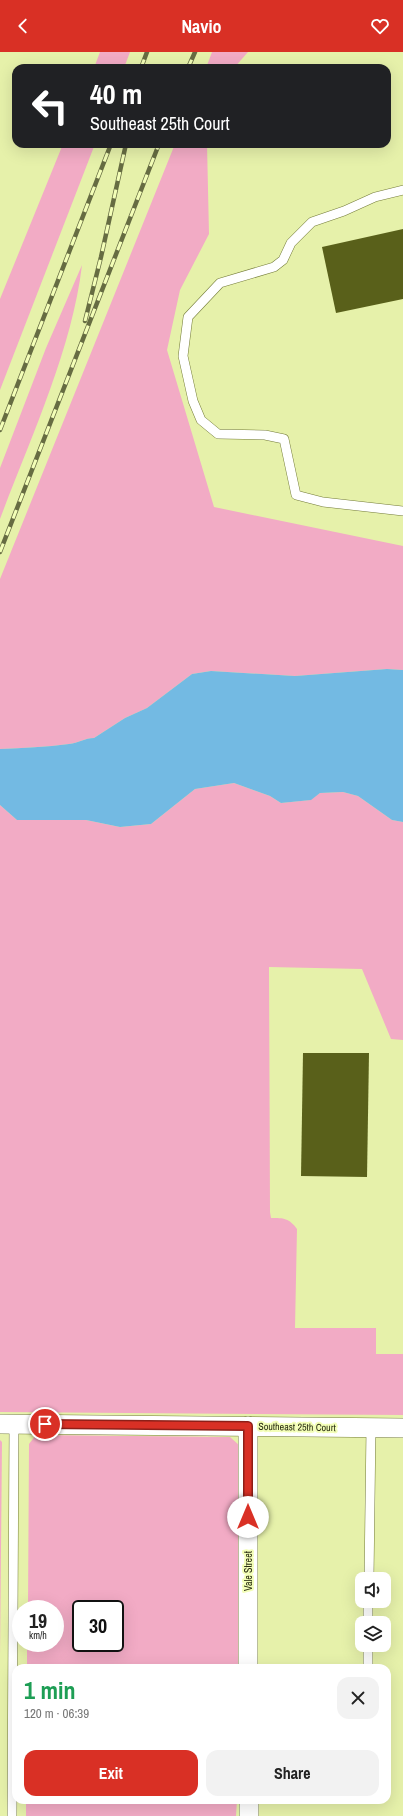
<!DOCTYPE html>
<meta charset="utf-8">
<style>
:root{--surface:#fff;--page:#f2f2f2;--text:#222;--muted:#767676;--accent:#d93025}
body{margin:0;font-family:"Archivo Narrow",sans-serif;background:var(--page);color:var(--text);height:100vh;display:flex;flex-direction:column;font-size:15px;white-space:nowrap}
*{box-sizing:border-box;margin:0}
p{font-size:13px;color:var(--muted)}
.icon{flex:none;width:22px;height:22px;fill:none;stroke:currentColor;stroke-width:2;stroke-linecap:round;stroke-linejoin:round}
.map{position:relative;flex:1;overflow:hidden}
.sheet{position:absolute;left:12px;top:1612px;width:379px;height:140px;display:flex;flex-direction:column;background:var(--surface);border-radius:12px;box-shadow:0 4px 16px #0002}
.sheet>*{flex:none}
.top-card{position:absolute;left:12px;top:12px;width:379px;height:84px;border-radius:12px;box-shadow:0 4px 16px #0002;background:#202124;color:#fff;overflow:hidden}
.buttons{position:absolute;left:355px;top:1520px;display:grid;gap:8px}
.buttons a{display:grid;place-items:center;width:36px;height:36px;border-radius:8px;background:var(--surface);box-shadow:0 4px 16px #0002;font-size:20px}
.speed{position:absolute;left:12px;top:1548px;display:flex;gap:8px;font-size:20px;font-weight:700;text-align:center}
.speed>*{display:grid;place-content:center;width:52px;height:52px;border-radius:50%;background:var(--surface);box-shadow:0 4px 16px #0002;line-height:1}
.speed small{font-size:10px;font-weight:400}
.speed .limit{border:2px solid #111;border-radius:6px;background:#fff;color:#111}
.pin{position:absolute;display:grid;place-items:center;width:34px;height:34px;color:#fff;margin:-17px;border:2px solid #fff;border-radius:50%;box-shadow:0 1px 4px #0007}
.me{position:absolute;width:44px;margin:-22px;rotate:0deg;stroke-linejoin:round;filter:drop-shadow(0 0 3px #0008)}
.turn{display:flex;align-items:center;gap:14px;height:84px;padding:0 12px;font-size:18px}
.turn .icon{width:52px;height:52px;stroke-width:2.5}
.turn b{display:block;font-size:28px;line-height:34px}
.round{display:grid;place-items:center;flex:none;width:42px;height:42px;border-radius:12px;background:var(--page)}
.headline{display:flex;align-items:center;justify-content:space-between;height:68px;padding:0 12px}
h1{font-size:24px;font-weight:700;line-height:30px;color:#1e9e55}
.cta{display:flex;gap:8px;margin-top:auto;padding:8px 12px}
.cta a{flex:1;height:46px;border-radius:12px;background:var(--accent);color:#fff;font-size:16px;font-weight:700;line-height:46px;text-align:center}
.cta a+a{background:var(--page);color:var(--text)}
header{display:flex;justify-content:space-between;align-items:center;height:52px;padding:0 12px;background:var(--accent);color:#fff;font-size:18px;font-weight:700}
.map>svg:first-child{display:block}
.green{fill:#f2abc5;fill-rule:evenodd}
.water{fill:#73bae3}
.building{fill:#59601a}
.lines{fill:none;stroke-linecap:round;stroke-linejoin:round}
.lane-casing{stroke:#747c39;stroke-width:10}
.street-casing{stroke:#747c39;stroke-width:20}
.lane{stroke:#fff;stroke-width:9}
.street{stroke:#fff;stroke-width:19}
.rail-casing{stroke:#666c42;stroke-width:4.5}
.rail{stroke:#f3feb7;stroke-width:3;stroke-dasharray:9;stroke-linecap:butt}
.route-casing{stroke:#8d1f18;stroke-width:10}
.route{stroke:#d93025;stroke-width:7}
.labels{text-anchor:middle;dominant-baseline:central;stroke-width:4;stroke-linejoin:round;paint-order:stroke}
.street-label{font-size:10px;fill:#292d11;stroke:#f3feb7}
</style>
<header><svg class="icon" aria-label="back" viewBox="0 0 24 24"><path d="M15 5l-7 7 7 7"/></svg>Navio<svg class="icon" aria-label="heart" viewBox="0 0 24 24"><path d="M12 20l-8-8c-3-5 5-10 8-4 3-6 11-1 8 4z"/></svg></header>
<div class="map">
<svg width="403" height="1764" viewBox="0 0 403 1764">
<rect width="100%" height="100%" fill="#e6f1aa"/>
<!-- green -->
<g class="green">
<polygon points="100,0 130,0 124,16 94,16"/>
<polygon points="212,0 248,0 234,16 206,16"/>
<polygon points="63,92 95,92 0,338 0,247"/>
<path d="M175 92H207L209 182 180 238 167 298 214 455 403 494V618L387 617 295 624 211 619 192 622 147 656 125 666 94 686C85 686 78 691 69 692 46 695 23 696 0 697V527Z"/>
<path d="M82 213C72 298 30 387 0 467V416L46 296Z"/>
<path d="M234 731 270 744 281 751 310 748 320 741 343 740 358 744 392 768 403 770V988L391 987 362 917 269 915 270 1160 271 1166C284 1166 289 1166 297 1177L295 1276H376V1302H403V1363L0 1360V753L17 768H86L120 775 151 772 195 737Z"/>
<path d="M36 1383 230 1385 240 1394 238 1616H27V1591H55V1557H28L29 1392ZM81 1557H115V1591H81Z"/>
<polygon points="0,1388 2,1390 0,1604"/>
<polygon points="26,1748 237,1748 236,1764 26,1764"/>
</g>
<!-- water -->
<path class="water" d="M387 617 403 618V770L392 768 358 744 343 740 320 741 311 748 281 751 270 744 234 731 195 737 151 772 120 775 86 768H17L0 753V697C23 696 46 695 69 692 78 691 85 686 94 686L125 666 147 656 192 622 211 619 295 624Z"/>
<!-- building -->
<g class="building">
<polygon points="403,177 403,247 336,261 322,195"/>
<polygon points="303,1001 369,1001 367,1125 301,1124"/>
</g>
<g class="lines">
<!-- lane casing -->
<g class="lane-casing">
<g id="lane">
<polyline points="403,138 375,145 344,159 312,170 291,191 283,208 274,215 220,231 188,265 183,304 193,349 201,368 218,382 265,383 284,387 296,443 323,450 403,459"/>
<polyline points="369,1527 371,1375"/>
<polyline points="368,1571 368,1549"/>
<polyline points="368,1616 368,1593"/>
<polyline points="12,1764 14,1372"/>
</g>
</g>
<!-- street casing -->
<g class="street-casing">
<g id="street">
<polyline points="0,1372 403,1376"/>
<polyline points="248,1374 248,1616"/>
<polyline points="249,1748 249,1764"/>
</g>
</g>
<!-- lane -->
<use href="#lane" class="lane"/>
<!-- street -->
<use href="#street" class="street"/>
<!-- rail casing -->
<g class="rail-casing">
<g id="rail">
<polyline points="141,16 147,0"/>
<polyline points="188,16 195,0"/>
<polyline points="85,269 101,205 126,92"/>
<polyline points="0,378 111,92"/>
<polyline points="0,500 159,92"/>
</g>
</g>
<!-- rail -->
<use href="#rail" class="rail"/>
</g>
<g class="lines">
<!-- route casing -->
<g class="route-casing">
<polyline id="route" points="45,1372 248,1374 248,1465"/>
</g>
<!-- route -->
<use href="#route" class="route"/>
</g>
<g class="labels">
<!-- street labels -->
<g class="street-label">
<text transform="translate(297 1375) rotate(1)">Southeast 25th Court</text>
<text transform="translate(248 1519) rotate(-90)">Vale Street</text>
</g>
</g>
</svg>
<div class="buttons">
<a><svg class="icon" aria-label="sound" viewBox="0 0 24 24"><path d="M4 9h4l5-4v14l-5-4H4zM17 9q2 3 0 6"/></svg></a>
<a><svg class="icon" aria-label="layers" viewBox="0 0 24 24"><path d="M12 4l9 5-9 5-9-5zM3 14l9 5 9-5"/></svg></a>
</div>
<div class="speed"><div>19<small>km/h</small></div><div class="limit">30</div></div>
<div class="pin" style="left:45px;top:1372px;background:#d93025"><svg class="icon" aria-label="arrive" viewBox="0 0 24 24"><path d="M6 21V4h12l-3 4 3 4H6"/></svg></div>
<svg class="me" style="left:248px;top:1465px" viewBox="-20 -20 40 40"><circle r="19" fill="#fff"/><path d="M0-13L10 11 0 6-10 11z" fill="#d93025"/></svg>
<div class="top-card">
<div class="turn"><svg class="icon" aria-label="left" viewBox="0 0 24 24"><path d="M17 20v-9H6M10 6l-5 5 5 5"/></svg><div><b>40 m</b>Southeast 25th Court</div></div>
</div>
<section class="sheet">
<div class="headline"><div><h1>1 min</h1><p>120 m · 06:39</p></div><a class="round"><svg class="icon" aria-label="close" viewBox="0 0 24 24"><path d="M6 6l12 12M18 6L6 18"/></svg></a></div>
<div class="cta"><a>Exit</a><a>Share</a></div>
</section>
</div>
